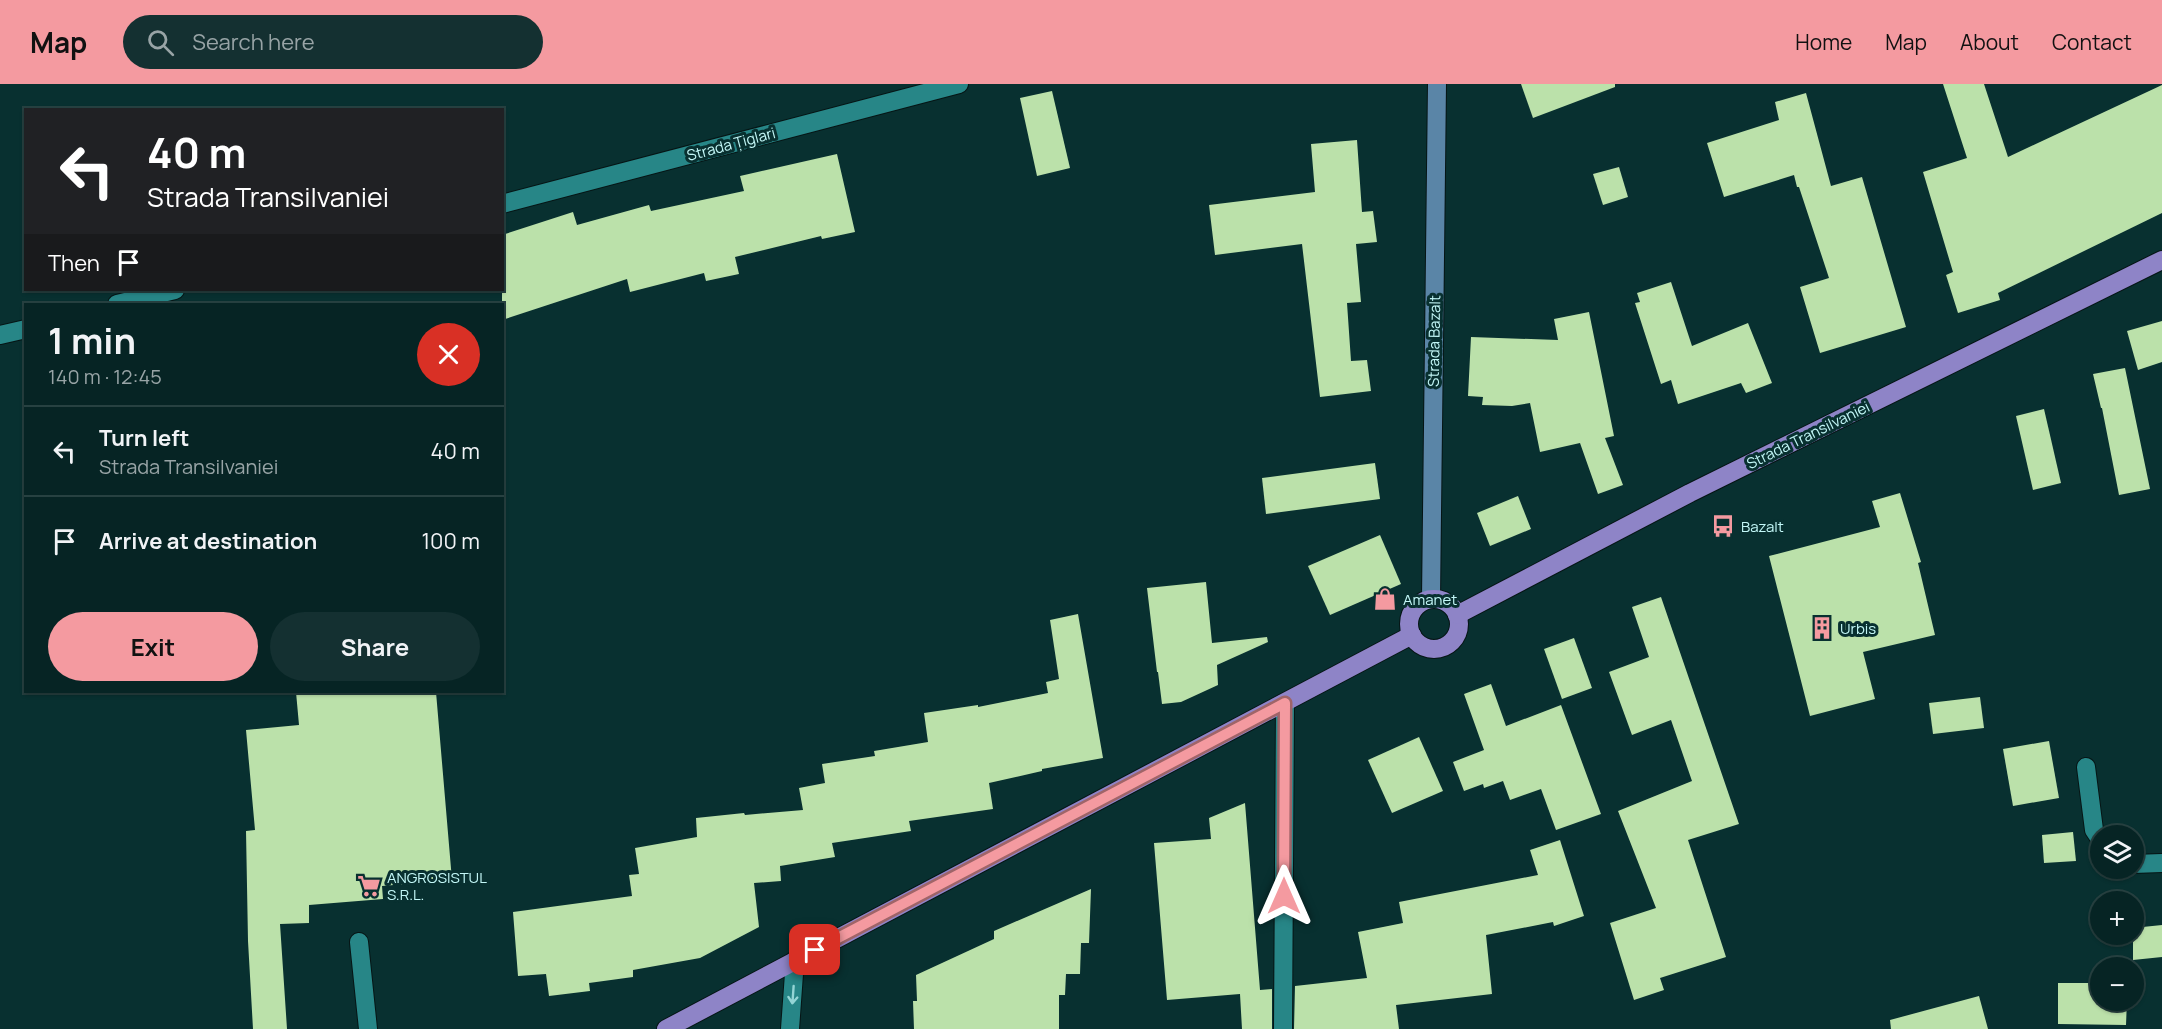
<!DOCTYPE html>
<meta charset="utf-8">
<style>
:root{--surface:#062424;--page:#143031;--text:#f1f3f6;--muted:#98a4a6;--line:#274141;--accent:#f49aa0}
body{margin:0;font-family:Manrope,sans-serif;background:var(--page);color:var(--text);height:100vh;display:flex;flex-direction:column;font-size:22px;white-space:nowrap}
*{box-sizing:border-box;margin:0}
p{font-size:20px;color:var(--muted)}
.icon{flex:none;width:33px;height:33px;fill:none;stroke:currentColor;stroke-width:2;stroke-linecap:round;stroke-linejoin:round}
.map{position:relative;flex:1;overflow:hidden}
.sheet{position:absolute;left:24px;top:219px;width:480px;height:390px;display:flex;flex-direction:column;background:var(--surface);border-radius:0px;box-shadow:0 2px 4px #0004,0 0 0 2px var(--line)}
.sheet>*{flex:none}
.hud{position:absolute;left:24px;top:24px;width:480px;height:183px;border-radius:0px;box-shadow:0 2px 4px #0004,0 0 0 2px var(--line);background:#202124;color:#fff;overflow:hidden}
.controls{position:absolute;left:2090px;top:741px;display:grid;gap:12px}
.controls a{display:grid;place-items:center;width:54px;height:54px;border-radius:50%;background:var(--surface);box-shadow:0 2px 4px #0004,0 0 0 2px var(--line);font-size:30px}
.pin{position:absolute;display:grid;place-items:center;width:51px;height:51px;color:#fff;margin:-26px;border-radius:12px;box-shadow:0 3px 9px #0006}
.me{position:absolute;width:66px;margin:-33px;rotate:0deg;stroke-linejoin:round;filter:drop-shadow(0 0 4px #0008)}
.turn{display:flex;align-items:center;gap:21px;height:126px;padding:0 24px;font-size:27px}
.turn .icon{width:78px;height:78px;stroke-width:2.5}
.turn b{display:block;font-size:42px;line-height:51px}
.then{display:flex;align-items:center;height:57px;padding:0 24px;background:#0003;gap:12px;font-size:22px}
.round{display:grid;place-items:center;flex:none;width:63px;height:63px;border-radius:32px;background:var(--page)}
.overview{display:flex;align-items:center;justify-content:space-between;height:102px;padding:0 24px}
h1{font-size:36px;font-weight:700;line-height:45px}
.button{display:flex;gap:12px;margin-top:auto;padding:12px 24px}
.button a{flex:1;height:69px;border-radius:36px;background:var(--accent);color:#111;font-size:24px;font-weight:700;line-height:69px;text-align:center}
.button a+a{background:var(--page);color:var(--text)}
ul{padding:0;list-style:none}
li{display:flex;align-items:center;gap:18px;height:90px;padding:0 24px;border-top:2px solid var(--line)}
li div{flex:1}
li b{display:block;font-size:22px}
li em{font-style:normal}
header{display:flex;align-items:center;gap:36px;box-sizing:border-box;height:84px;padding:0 30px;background:var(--accent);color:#111}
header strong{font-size:28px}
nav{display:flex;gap:33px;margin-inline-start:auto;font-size:21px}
.search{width:420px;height:54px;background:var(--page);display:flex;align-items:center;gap:15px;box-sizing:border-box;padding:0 21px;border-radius:33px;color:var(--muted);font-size:22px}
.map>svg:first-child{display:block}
.building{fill:#bbe1aa}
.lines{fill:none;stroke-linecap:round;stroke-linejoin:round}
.lane-casing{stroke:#061515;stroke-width:20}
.street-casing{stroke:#061515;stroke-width:20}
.secondary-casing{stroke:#061515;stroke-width:20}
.primary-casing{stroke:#061515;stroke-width:20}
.lane{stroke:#278687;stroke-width:18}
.street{stroke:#278687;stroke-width:18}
.secondary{stroke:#5a85a7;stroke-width:18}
.primary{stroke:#8e84c7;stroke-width:18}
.oneway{stroke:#94d5d5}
.route-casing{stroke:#9f6468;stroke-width:15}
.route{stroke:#f49aa0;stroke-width:10}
.labels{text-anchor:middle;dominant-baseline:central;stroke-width:6;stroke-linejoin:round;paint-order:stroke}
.street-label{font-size:15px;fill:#c3f7f7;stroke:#083030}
.poi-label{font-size:15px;fill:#c3f7f7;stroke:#083030;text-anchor:start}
</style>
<header>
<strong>Map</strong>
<div class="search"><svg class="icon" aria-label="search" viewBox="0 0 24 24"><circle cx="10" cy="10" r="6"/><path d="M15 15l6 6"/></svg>Search here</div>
<nav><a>Home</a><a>Map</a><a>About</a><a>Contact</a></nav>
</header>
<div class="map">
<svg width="2162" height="945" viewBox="0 0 2162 945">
<rect width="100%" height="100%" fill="#083030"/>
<!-- building -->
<g class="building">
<polygon points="1521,0 1615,0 1615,3 1533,34"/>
<polygon points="1943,0 1984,0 2008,73 2162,1 2162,129 1998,209 2000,216 1958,229 1946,191 1953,188 1923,88 1967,74"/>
<polygon points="1052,7 1070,84 1037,92 1020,14"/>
<polygon points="1806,9 1831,102 1862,93 1906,243 1820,269 1800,203 1829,194 1799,103 1797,103 1794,91 1724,113 1707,59 1779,36 1775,18"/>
<polygon points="1357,56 1362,128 1373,127 1377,158 1356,160 1361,218 1347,219 1351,277 1367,276 1371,307 1320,313 1302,160 1215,171 1209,121 1315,108 1311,60"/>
<polygon points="837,70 855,148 822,155 821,152 735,173 739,190 706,197 704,189 630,208 627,195 502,236 502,151 573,128 577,141 649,121 651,127 744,107 740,92"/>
<polygon points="1619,83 1628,113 1603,121 1593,90"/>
<polygon points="1671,198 1692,262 1748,239 1772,299 1746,309 1741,299 1678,320 1671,296 1661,300 1635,219 1640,218 1637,209"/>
<polygon points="1589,228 1614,352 1605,354 1623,401 1598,410 1580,359 1540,368 1530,319 1512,322 1482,321 1483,313 1468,312 1471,253 1558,256 1554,235"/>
<polygon points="2162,237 2162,278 2138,286 2127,247"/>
<polygon points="2125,284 2150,405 2119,411 2102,324 2101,324 2093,290"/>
<polygon points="2044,325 2061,399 2033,406 2016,332"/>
<polygon points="1375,379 1380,415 1266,430 1262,394"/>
<polygon points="1900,409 1921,478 1918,479 1935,551 1863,568 1875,615 1810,632 1769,472 1880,443 1872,417"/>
<polygon points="1518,412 1531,445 1490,462 1477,429"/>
<polygon points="1380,451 1401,500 1330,531 1308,482"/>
<polygon points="1206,498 1212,559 1267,553 1268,558 1217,581 1218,601 1181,618 1162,620 1158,588 1157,588 1147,504"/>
<polygon points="1661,513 1739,740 1688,756 1726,873 1660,894 1664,906 1634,916 1610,839 1656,824 1618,727 1692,697 1671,636 1632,651 1609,588 1649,573 1632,523"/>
<polygon points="1078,530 1103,674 1042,685 1042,687 989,699 993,725 909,737 911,747 832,759 835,773 780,782 781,797 754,799 759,843 700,874 633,886 633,893 589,899 590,907 549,912 546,890 518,892 513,828 632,812 629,791 639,790 635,764 697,753 696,734 744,729 745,731 803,726 799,704 825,699 822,680 875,672 874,667 928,658 924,629 978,621 978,623 1048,609 1046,598 1059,595 1050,536"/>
<polygon points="1574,554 1592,604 1562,615 1544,565"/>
<polygon points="1491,600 1506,642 1561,621 1601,730 1556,746 1541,705 1510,716 1503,697 1484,704 1483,700 1464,707 1453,678 1484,666 1464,610"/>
<polygon points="296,608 436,608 452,796 382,802 383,815 309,821 309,839 280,840 287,945 253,945 248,857 246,747 255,746 246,646 299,641"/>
<polygon points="1980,613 1984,644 1933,650 1929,619"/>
<polygon points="1419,653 1443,707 1392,729 1368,676"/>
<polygon points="2049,657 2059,714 2013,722 2003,665"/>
<polygon points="1245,719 1260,906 1272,905 1272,945 1242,945 1240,910 1167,916 1154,759 1211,755 1209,734"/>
<polygon points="2073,748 2076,777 2044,779 2042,751"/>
<polygon points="1560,756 1584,832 1554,842 1553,838 1486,851 1492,910 1396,921 1399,945 1294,945 1295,902 1367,894 1358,848 1403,839 1399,818 1538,791 1530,766"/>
<polygon points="1091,805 1089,859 1081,859 1080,890 1066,890 1065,911 1059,911 1059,945 914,945 913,917 917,917 916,891 994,855 994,847"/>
<polygon points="2162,841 2162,873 2133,876 2133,844"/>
<polygon points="2058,899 2100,899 2100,916 2127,916 2126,941 2058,940"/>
<polygon points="1979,912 1988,945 1891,945 1890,936"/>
</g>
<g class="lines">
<!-- lane casing -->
<g class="lane-casing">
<polyline id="lane" points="359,858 368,945"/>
</g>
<!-- street casing -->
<g class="street-casing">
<g id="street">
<polyline points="502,120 959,0"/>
<polyline points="117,220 175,206"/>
<polyline points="0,251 26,245"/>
<polyline points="2086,683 2094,746 2100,755"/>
<polyline points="2133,780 2162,779"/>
<polyline points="790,945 795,876"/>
<polyline points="1283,945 1285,619"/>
</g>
</g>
<!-- secondary casing -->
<g class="secondary-casing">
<polyline id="secondary" points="1431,515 1437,0"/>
</g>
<!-- primary casing -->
<g class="primary-casing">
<g id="primary">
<circle cx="1434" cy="540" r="25"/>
<polyline points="1457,531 1690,409 2162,176"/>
<polyline points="666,945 1412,551"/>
</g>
</g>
<!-- lane -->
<use href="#lane" class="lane"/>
<!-- street -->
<use href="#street" class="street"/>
<!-- secondary -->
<use href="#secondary" class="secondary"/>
<!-- primary -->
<use href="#primary" class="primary"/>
</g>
<!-- one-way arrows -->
<defs><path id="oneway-shaft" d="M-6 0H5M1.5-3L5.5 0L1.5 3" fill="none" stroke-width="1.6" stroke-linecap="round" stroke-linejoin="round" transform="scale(1.5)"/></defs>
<use class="oneway" href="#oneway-shaft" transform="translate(793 911) rotate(94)"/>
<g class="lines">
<!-- route casing -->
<g class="route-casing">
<polyline id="route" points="815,866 1285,619 1284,812"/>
</g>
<!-- route -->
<use href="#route" class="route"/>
</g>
<!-- icons -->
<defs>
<g id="bus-bare" transform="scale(1.8)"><path d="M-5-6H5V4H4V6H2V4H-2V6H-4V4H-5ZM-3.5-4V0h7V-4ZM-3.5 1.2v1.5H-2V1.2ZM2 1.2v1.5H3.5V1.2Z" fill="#f49aa0" stroke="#083030" stroke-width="2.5" paint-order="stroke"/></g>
<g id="shop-bare" transform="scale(1.8)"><path d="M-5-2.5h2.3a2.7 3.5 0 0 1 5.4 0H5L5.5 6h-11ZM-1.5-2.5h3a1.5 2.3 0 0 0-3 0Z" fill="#f49aa0" stroke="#083030" stroke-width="2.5" paint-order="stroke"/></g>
<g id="building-bare" transform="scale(1.8)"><path d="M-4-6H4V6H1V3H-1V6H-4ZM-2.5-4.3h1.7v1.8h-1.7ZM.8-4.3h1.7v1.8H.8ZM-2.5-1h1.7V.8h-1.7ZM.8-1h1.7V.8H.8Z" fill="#f49aa0" stroke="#083030" stroke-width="2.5" paint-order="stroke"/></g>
<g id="supermarket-bare" transform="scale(1.8)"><path d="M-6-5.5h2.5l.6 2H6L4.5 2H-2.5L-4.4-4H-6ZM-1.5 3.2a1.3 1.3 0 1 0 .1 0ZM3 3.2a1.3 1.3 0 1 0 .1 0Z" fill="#f49aa0" stroke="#083030" stroke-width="2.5" paint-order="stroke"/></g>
</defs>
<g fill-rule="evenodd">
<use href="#bus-bare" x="1723" y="442"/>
<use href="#shop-bare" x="1385" y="515"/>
<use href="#building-bare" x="1822" y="544"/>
<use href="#supermarket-bare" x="369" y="802"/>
</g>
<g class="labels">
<!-- street labels -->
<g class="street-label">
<text transform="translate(731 60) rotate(-15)">Strada Țiglari</text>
<text transform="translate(1434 257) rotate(-89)">Strada Bazalt</text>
<text transform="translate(1808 351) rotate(-26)">Strada Transilvaniei</text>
</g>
<!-- poi labels -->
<g class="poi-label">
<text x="1741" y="442">Bazalt</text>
<text x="1403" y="515">Amanet</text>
<text x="1840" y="544">Urbis</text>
<text x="387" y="793">ANGROSISTUL<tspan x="387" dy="17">S.R.L.</tspan></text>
</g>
</g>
</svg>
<div class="controls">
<a><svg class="icon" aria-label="layers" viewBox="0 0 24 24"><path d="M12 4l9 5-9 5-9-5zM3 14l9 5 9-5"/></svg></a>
<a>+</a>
<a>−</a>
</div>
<div class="pin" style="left:815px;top:866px;background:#d93025"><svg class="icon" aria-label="arrive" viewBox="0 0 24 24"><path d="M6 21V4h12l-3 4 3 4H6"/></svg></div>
<svg class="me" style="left:1284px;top:812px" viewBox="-20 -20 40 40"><path d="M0-17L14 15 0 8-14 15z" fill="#f49aa0" stroke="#fff" stroke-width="4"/></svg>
<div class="hud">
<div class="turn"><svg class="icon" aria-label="left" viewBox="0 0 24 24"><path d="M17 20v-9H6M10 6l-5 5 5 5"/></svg><div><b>40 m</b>Strada Transilvaniei</div></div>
<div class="then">Then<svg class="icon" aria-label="arrive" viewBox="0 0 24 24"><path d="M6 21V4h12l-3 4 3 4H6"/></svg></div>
</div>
<section class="sheet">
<div class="overview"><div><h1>1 min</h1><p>140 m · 12:45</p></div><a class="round" style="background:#d93025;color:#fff"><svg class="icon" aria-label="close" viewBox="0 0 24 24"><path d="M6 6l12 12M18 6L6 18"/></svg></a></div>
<ul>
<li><svg class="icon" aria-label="left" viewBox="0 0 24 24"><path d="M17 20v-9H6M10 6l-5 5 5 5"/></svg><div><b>Turn left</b><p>Strada Transilvaniei</p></div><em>40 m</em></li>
<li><svg class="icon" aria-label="arrive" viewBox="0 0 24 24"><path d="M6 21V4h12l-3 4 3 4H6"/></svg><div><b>Arrive at destination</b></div><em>100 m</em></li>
</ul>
<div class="button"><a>Exit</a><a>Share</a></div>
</section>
</div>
